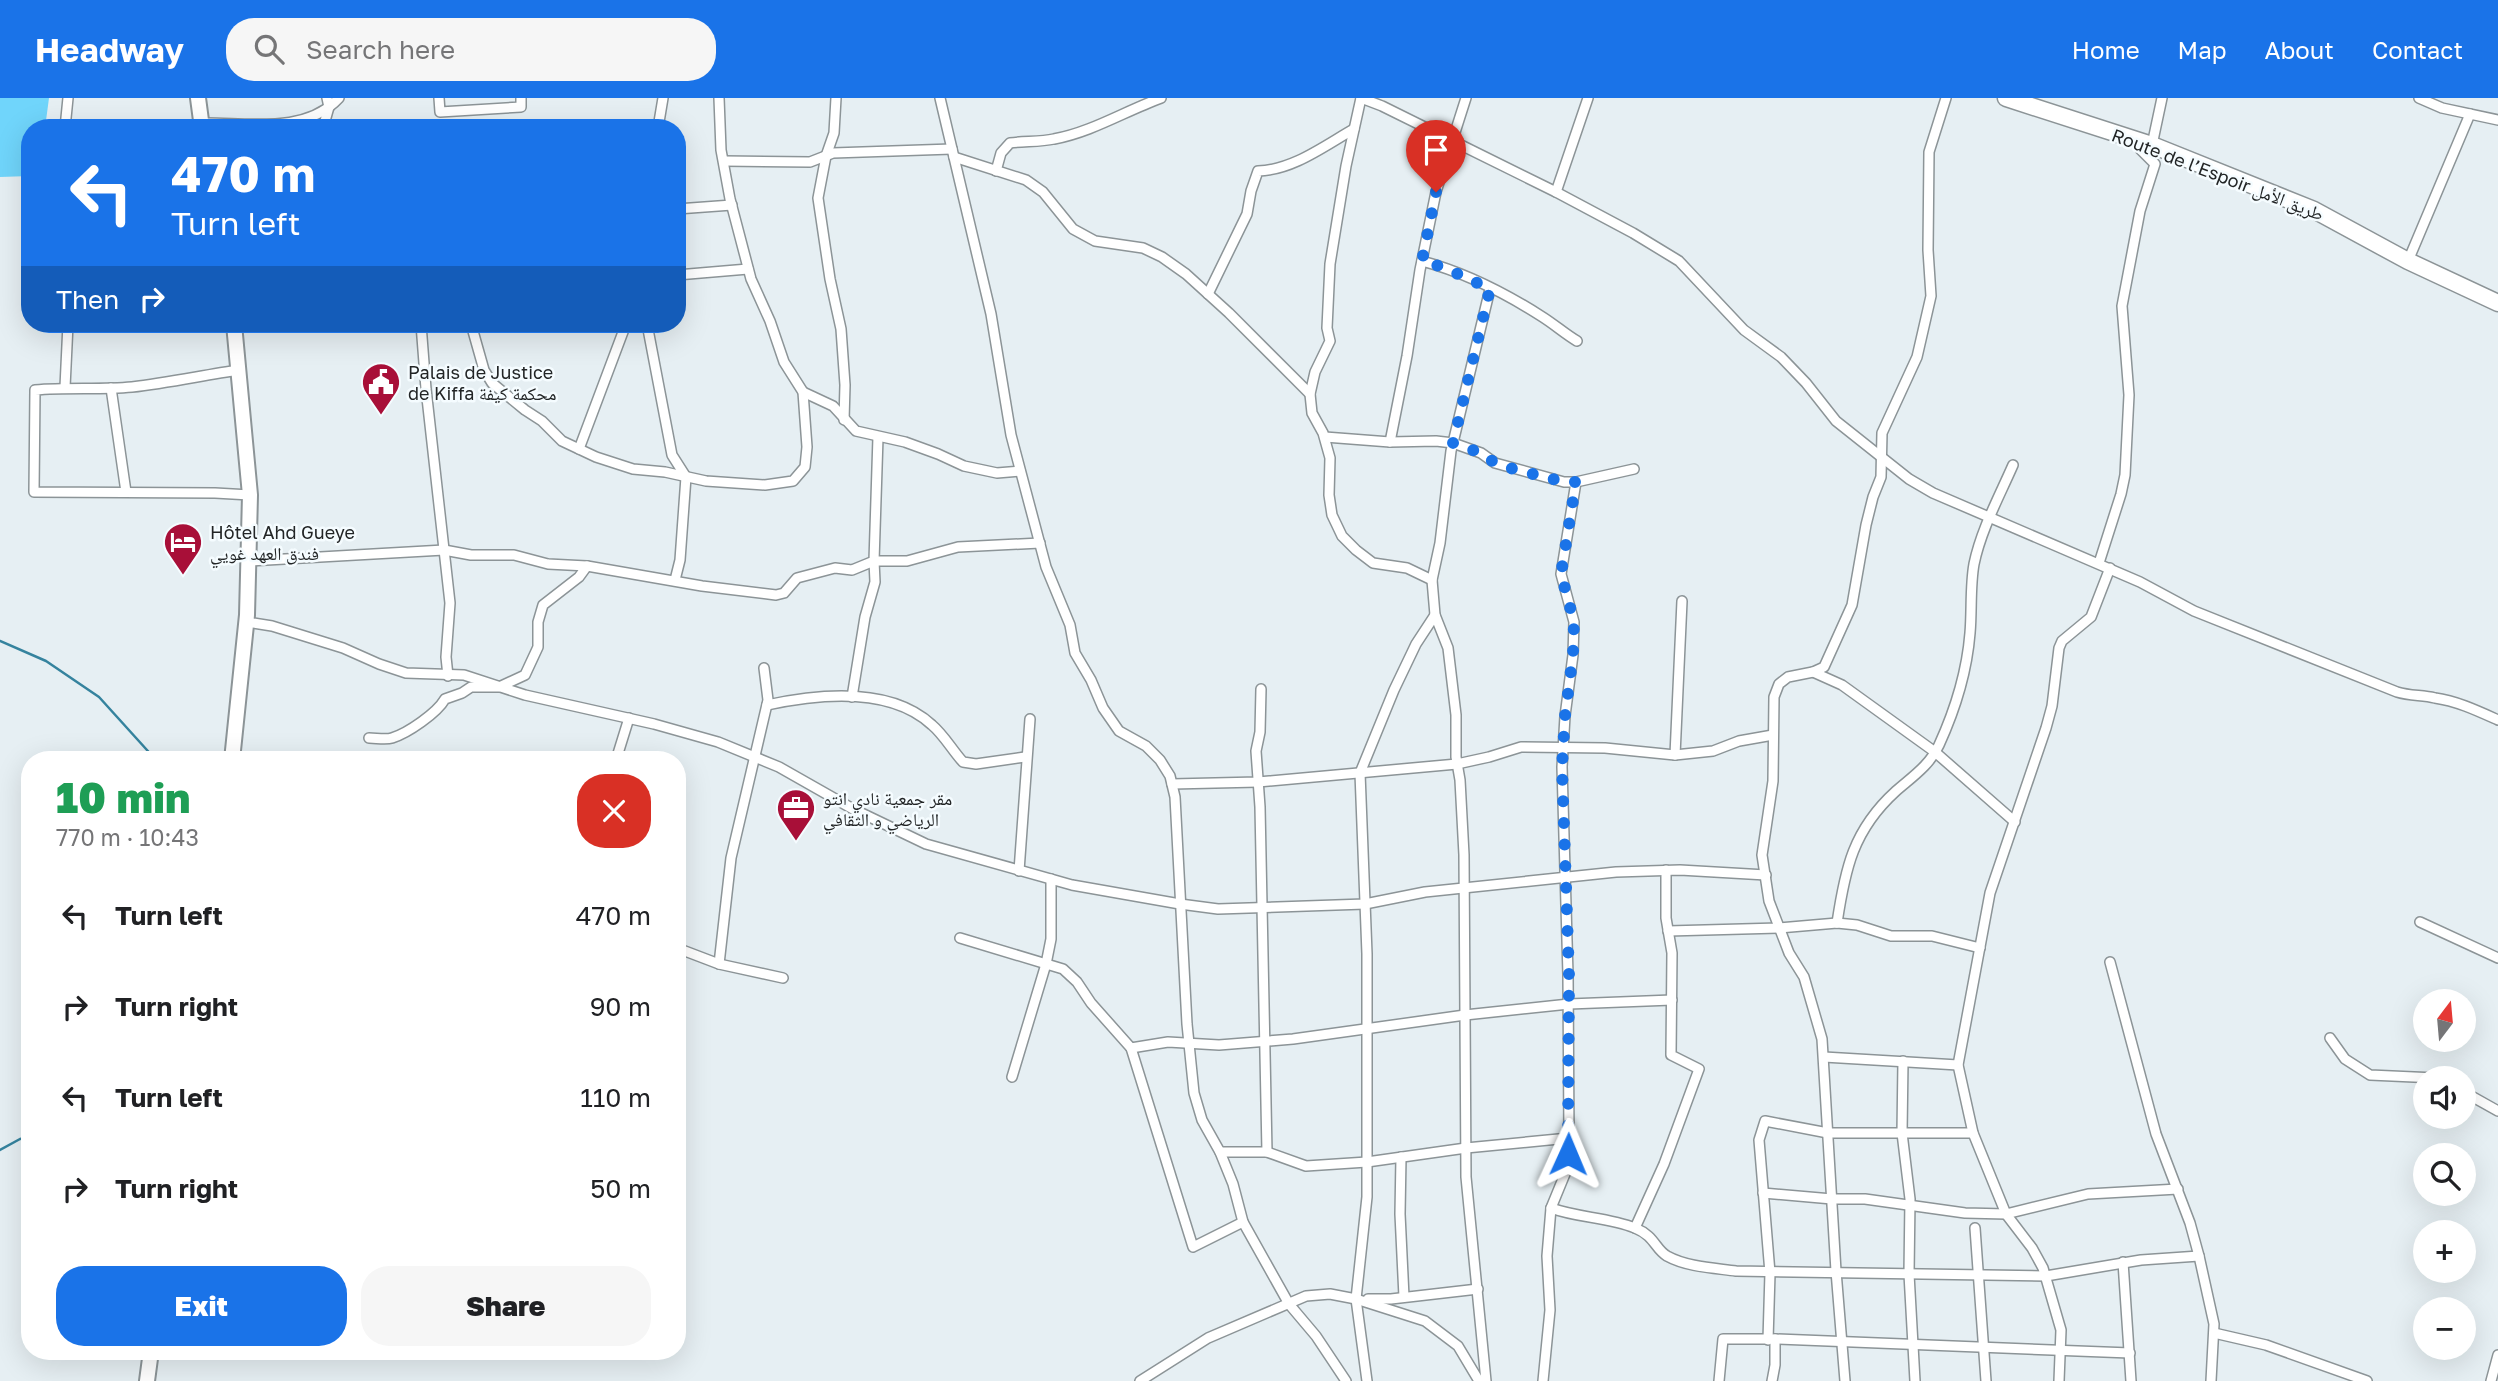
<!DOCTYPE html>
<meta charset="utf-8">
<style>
:root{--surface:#fff;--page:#f6f6f6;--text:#202124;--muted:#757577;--accent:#1a73e8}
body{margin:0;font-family:"Golos Text","Noto Naskh Arabic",sans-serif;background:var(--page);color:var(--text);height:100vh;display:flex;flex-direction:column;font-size:26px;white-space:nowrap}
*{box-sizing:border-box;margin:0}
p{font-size:23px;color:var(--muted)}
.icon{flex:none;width:38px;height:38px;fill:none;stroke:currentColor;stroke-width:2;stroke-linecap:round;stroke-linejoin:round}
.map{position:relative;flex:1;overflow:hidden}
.panel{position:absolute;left:21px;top:653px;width:665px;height:609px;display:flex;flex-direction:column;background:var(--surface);border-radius:28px;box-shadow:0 7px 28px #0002}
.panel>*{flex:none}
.banner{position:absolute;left:21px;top:21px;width:665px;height:214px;border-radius:28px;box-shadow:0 7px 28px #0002;background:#1a73e8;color:#fff;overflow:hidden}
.needle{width:46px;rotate:16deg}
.buttons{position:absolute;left:2413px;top:891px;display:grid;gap:14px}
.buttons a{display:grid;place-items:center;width:63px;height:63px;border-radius:50%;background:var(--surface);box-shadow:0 7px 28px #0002;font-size:35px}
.pin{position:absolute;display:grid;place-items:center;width:60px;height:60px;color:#fff;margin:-72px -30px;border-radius:50% 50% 50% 0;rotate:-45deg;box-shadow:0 0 7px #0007}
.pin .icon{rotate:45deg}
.me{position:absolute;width:77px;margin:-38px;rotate:1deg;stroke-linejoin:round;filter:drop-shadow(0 0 5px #0008)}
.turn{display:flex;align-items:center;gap:24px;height:147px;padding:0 35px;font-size:32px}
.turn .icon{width:91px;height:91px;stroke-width:2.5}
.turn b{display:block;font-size:49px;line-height:60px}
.then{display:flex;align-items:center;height:66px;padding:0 35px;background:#0003;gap:14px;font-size:26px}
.round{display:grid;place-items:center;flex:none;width:74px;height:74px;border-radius:28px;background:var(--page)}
.summary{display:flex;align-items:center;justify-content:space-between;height:119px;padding:0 35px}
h1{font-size:42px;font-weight:800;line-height:52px;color:#1e9e55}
.button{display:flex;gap:14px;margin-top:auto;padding:14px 35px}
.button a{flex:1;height:80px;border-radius:28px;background:var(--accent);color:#fff;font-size:28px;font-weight:800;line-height:80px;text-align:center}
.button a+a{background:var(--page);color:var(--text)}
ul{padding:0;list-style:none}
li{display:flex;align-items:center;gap:21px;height:91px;padding:0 35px}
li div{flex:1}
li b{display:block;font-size:26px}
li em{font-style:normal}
header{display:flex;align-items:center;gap:42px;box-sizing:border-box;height:98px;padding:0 35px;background:var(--accent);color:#fff}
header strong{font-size:33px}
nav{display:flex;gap:38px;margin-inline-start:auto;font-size:24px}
.search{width:490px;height:63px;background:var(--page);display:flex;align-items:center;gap:18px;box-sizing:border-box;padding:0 24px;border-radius:28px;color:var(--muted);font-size:26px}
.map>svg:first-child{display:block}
.green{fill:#70d5fb}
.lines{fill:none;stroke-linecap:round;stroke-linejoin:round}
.stream{stroke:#35839e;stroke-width:2.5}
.minor-casing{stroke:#8c9497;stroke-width:12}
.primary-casing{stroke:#8c9497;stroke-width:18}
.trunk-casing{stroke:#8c9497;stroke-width:19}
.minor{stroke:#fff;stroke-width:9}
.primary{stroke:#fff;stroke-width:14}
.trunk{stroke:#fff;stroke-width:16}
.route{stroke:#1a73e8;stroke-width:12;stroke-dasharray:0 21.6}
.labels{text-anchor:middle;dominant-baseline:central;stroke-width:5;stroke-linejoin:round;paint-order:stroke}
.street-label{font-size:18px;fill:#222526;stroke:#f5fcff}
.poi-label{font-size:18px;fill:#222526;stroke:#f5fcff;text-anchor:start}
</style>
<header>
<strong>Headway</strong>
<div class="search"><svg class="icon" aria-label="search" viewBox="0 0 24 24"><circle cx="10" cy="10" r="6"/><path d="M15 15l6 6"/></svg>Search here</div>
<nav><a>Home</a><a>Map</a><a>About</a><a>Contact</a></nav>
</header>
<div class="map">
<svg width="2498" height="1283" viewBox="0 0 2498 1283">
<rect width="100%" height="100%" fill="#e6eff3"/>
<!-- green -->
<polygon class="green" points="0,0 49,0 45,30 30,30 30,78 0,79"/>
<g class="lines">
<!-- stream -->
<g class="stream">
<polyline points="0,543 46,563 99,599 156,662"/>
<polyline points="0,1052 20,1041 30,1039"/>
</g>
<!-- minor casing -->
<g class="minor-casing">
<g id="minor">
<polyline points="439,0 440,14 521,9 521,0"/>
<polyline points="836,0 834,35 826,58 818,100 830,181 841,231 845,287 844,322"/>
<polyline points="940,0 991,216 1011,337 1046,469 1070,527 1075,555 1091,582 1103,610 1119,633 1146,648 1160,662 1170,678 1175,699 1187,926 1194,995 1202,1022 1220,1054 1233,1086 1243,1124 1289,1206 1316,1238 1346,1283"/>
<path d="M1361 0 1382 8 1556 94 1633 135 1679 163 1744 232 1781 259 1806 285 1836 323 1909 381 1933 395 2140 484 2194 513 2397 594C2410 598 2422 597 2435 600 2457 603 2478 613 2498 622"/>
<polyline points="1361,0 1346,68 1330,166 1327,230 1330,243 1315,274 1310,296 1312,315 1323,335 1330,360 1329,397 1332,417 1342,438 1356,452 1373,465 1407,470 1432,482"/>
<polyline points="2419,0 2442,10 2498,22"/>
<path d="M201 25C246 24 305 37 339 0"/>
<polyline points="65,30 68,0"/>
<polyline points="323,30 329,9 327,0"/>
<polyline points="658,30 663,0"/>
<polyline points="2152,47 2162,0"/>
<polyline points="954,59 1026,82 1043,94 1073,131 1095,143 1143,150 1162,159 1186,176 1229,215 1310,296"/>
<polyline points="724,63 810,64 833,55 952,51"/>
<path d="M996 73 1001 55 1010 45C1024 43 1040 44 1054 41 1092 34 1125 13 1161 0"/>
<polyline points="1556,94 1588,0"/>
<polyline points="677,111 732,107"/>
<path d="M1422 163C1463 174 1505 195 1541 218 1554 226 1565 236 1577 243"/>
<polyline points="2408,163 2470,16"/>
<polyline points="677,177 748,171"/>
<path d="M1208 196 1247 116 1251 93 1258 73C1293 72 1324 48 1354 31"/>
<polyline points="421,226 426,291 450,505 446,559 448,578"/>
<polyline points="471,226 484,272 492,285 525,312 542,323 562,343 596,359 633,371 665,374 706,383 765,387 793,383 805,369 807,349 803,294 784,264 770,223 751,181 730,101 721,52 719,0"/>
<polyline points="647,226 672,357 686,379 680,462 675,482"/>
<path d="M239 272C204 277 168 285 132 289 100 292 68 289 35 292L34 394 215 395 250 397"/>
<polyline points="65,289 68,226"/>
<polyline points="111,290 126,394"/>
<polyline points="803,294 833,308 856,333 905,344 938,356 964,368 997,375 1020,373"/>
<polyline points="1325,339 1390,344 1436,343 1453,345 1481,355 1495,365 1564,384 1576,384 1634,371"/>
<polyline points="1390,344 1407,258 1420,172 1436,94 1466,0"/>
<polyline points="579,351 626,226"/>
<polyline points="248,463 444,452 471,457 514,457 548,466 587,468 702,488 776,497 784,495 797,480 835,470 852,472 874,463 878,339"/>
<polyline points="2099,465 2121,396 2125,377 2129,297 2122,208 2140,113 2155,66 2140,51 2138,42"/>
<polyline points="247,524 272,528 343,550 379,566 406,575 464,577 525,597 654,626 718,644 779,669 853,711 926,746 1072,787 1180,806 1218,811 1365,806 1425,794 1616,774 1680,772 1766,777"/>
<polyline points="1813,574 1842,587 1935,654 2015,724"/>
<polyline points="1261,591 1260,634 1256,653 1260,709 1267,1054"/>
<polyline points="852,599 865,519 875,484 874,463 907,463 958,449 1040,445"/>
<path d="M767 607C818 596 890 588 932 627 944 637 952 652 963 664L976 666 1025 659"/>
<path d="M369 640C376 640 386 642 392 640 408 635 437 615 445 601L462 595 471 589H499L525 577 538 549V524L543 507 579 479 587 468"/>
<polyline points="1675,657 1682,503"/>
<polyline points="616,662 629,620"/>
<polyline points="1172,686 1258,684 1457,666 1489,659 1521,649 1605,650 1675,657 1713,653 1739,643 1773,637"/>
<polyline points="1019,773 1030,621"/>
<polyline points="2420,824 2498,860"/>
<path d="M1837 825C1845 771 1853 732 1896 693 1912 679 1930 667 1939 647 1955 612 1967 573 1970 535 1972 513 1970 488 1974 466 1981 432 1999 399 2013 367"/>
<polyline points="1668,833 1779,830 1837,825 1857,827 1891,838 1932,838 1980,850"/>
<polyline points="960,840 1063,871 1077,884 1091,905 1131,950 1193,1149 1243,1124"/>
<polyline points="677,850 719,866 783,880"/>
<polyline points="2110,864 2156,1036 2190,1125 2199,1158 2214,1226 2211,1283"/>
<polyline points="719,866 731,760 768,602 764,570"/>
<polyline points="2330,940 2345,961 2370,977 2436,980"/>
<polyline points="1131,950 1168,944 1219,947 1293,941 1465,917 1569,906 1672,902"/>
<polyline points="1824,959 1958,967"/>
<polyline points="1903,963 1902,1035 1910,1101 1909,1176 1915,1283"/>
<polyline points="1012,979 1046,866 1051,841 1051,781"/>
<polyline points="2464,994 2498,1013"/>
<polyline points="1220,1054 1267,1054 1306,1068 1367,1064 1466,1050 1569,1040"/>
<polyline points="1401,1059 1400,1116 1404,1199"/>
<polyline points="1763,1095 1832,1101 1865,1101 1965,1115 2006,1116 2088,1096 2178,1091"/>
<path d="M1551 1110C1578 1120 1608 1119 1635 1130 1655 1138 1655 1151 1667 1158 1687 1169 1714 1170 1736 1173L2046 1178 2141 1162 2199 1158"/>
<polyline points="1635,1130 1664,1066 1699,971 1671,957 1672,855 1666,820 1666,772"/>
<polyline points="1975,1130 1986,1283"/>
<polyline points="2123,1164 2131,1283"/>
<polyline points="1368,1201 1391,1201 1478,1191"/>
<polyline points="2214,1235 2266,1247 2367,1283"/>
<polyline points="1768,1242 1770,1175 1759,1042 1765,1023 1828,1035 1973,1035"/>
<polyline points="1140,1283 1208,1240 1306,1198 1330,1196 1356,1201 1425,1223 1458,1248 1479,1283"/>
<polyline points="1367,1283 1356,1201 1367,1099 1367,856 1360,675 1394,592 1416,546 1435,517"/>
<polyline points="1486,1283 1466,1079 1464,757 1460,682 1456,659 1456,617 1448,550 1435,517 1432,482 1440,445 1451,353 1490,191"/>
<polyline points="1543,1283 1550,1212 1547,1158 1551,1110 1567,1071 1569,1040 1568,877 1562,669 1565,618 1573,557 1574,524 1561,476 1576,384"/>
<polyline points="1719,1283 1723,1241 1775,1241 2130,1255"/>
<polyline points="1772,1283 1775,1267 1775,1241"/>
<polyline points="1845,1283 1836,1173 1822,941 1804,879 1789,855 1769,803 1762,757 1773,683 1774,599 1779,586 1788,579 1813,574 1824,569 1852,507 1866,427 1873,399 1881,379 1882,335 1917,259 1931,198 1928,152 1929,54 1946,0"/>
<polyline points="2059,1283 2061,1232 2043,1170 2032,1150 2006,1116 1973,1035 1958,967 1990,795 2046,630 2052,608 2059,550 2062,543 2091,519 2110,470"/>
<polyline points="2491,1283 2498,1257"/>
</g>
</g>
<!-- primary casing -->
<g class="primary-casing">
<g id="primary">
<polyline points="198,0 202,30"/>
<polyline points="232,662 247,517 250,397 234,226"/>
<polyline points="147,1283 151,1253"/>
</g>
</g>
<!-- trunk casing -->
<g class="trunk-casing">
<polyline id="trunk" points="2006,0 2152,47 2314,112 2408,163 2498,205"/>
</g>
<!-- minor -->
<use href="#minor" class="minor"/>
<!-- primary -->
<use href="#primary" class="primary"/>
<!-- trunk -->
<use href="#trunk" class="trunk"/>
</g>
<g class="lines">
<!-- route -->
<polyline class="route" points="1436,94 1422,163 1443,169 1490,191 1453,345 1481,355 1495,365 1510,370 1564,384 1576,384 1561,476 1574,524 1573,557 1565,618 1562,669 1569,877 1568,1056"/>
</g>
<!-- icons -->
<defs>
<g id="civic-pin" transform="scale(2.0125)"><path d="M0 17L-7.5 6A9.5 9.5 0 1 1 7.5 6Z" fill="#a80f38" stroke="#f5fcff"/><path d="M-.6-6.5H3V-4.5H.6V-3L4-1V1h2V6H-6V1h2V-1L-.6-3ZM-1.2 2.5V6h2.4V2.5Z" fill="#fff"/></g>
<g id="hotel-pin" transform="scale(2.0125)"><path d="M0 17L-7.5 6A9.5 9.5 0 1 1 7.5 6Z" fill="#a80f38" stroke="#f5fcff"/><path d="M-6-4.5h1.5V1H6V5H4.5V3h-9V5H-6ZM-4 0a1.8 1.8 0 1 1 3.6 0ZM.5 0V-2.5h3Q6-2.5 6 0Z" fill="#fff"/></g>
<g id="office-pin" transform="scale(2.0125)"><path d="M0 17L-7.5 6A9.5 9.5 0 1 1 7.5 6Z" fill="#a80f38" stroke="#f5fcff"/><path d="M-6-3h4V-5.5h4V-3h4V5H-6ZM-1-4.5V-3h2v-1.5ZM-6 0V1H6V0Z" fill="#fff"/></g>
</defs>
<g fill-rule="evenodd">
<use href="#civic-pin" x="381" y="284"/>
<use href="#hotel-pin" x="183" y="444"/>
<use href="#office-pin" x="796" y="710"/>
</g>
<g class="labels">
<!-- street labels -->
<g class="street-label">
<text transform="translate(2218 76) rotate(21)">Route de l’Espoir طريق الأمل</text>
</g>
<!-- poi labels -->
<g class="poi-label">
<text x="408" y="274">Palais de Justice<tspan x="408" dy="21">de Kiffa محكمة كيفة</tspan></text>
<text x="210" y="434">Hôtel Ahd Gueye<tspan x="210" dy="21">فندق العهد غويي</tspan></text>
<text x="823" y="700">مقر جمعية نادي انتو<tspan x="823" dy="21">الرياضي و الثقافي</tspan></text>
</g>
</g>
</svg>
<div class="buttons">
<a><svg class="needle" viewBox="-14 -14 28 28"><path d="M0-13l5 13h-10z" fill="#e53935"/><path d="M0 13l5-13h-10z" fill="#757577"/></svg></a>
<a><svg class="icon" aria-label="sound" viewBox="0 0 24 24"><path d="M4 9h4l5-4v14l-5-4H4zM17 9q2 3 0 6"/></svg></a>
<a><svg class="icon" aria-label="search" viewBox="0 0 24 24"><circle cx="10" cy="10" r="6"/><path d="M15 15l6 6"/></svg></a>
<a>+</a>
<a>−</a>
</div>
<div class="pin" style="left:1436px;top:94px;background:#d93025"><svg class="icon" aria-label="arrive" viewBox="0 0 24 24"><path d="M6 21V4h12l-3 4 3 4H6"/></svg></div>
<svg class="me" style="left:1568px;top:1056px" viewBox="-20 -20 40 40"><path d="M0-17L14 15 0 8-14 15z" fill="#1a73e8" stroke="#fff" stroke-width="4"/></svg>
<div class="banner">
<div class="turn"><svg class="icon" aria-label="left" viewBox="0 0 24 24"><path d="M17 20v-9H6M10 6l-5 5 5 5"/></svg><div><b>470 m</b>Turn left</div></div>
<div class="then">Then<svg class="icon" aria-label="right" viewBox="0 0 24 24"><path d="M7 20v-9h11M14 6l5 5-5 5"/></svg></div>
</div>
<section class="panel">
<div class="summary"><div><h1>10 min</h1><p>770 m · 10:43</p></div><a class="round" style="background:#d93025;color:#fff"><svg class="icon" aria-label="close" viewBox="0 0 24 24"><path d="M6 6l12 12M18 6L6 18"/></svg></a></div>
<ul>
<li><svg class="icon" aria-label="left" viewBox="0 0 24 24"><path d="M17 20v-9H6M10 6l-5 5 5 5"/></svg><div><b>Turn left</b></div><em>470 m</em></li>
<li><svg class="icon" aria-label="right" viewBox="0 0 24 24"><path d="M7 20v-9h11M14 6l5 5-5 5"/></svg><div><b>Turn right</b></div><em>90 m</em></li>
<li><svg class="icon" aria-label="left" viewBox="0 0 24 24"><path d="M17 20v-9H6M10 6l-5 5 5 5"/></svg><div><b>Turn left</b></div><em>110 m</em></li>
<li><svg class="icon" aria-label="right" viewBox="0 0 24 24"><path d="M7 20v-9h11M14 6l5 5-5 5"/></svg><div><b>Turn right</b></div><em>50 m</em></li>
</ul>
<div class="button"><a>Exit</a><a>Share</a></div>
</section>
</div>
